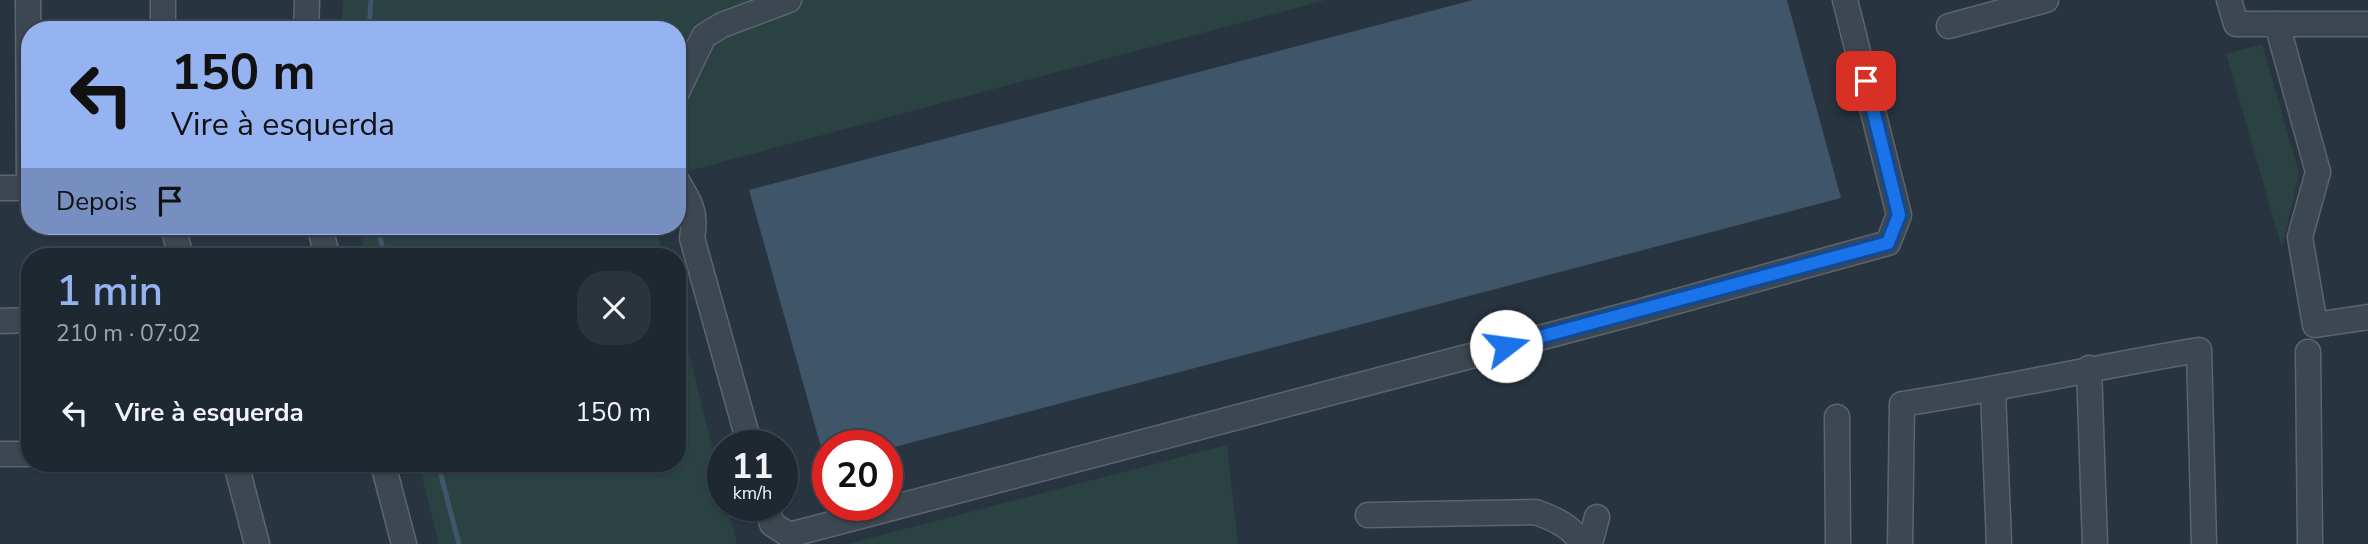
<!DOCTYPE html>
<html lang="pt">
<meta charset="utf-8">
<style>
:root{--surface:#1e2831;--page:#2b343d;--text:#f1f3f6;--muted:#a1a6ab;--line:#3c444d;--accent:#95b2f1}
body{margin:0;font-family:"Nunito Sans",sans-serif;background:var(--page);color:var(--text);height:100vh;display:flex;flex-direction:column;font-size:26px;white-space:nowrap}
*{box-sizing:border-box;margin:0}
p{font-size:23px;color:var(--muted)}
.icon{flex:none;width:38px;height:38px;fill:none;stroke:currentColor;stroke-width:2;stroke-linecap:round;stroke-linejoin:round}
.map{position:relative;flex:1;overflow:hidden}
.side{position:absolute;left:21px;top:248px;width:665px;height:224px;display:flex;flex-direction:column;background:var(--surface);border-radius:28px;box-shadow:0 2px 5px #0004,0 0 0 2px var(--line)}
.side>*{flex:none}
.top-card{position:absolute;left:21px;top:21px;width:665px;height:214px;border-radius:28px;box-shadow:0 2px 5px #0004,0 0 0 2px var(--line);background:#95b2f1;color:#111;overflow:hidden}
.speed{position:absolute;left:707px;top:430px;display:flex;gap:14px;font-size:35px;font-weight:700;text-align:center}
.speed>*{display:grid;place-content:center;width:91px;height:91px;border-radius:50%;background:var(--surface);box-shadow:0 2px 5px #0004,0 0 0 2px var(--line);line-height:1}
.speed small{font-size:18px;font-weight:400}
.speed .limit{border:10px solid #d22;background:#fff;color:#111}
.pin{position:absolute;display:grid;place-items:center;width:60px;height:60px;color:#fff;margin:-30px;border-radius:14px;box-shadow:0 4px 10px #0006}
.me{position:absolute;width:77px;margin:-38px;rotate:75deg;stroke-linejoin:round;filter:drop-shadow(0 0 5px #0008)}
.turn{display:flex;align-items:center;gap:24px;height:147px;padding:0 35px;font-size:32px}
.turn .icon{width:91px;height:91px;stroke-width:2.5}
.turn b{display:block;font-size:49px;line-height:60px}
.then{display:flex;align-items:center;height:66px;padding:0 35px;background:#0003;gap:14px;font-size:26px}
.round{display:grid;place-items:center;flex:none;width:74px;height:74px;border-radius:28px;background:var(--page)}
.overview{display:flex;align-items:center;justify-content:space-between;height:119px;padding:0 35px}
h1{font-size:42px;font-weight:600;line-height:52px;color:var(--accent)}
ul{padding:0;list-style:none}
li{display:flex;align-items:center;gap:21px;height:91px;padding:0 35px}
li div{flex:1}
li b{display:block;font-size:26px}
li em{font-style:normal}
.map>svg:first-child{display:block}
.green{fill:#2a4242}
.water{fill:#3f5569}
.lines{fill:none;stroke-linecap:round;stroke-linejoin:round}
.stream{stroke:#3f5569;stroke-width:5}
.minor-casing{stroke:#5a656e;stroke-width:27}
.minor{stroke:#3c4751;stroke-width:24}
.route-casing{stroke:#114b97;stroke-width:18}
.route{stroke:#1a73e8;stroke-width:12}
</style>
<div class="map">
<svg width="2368" height="544" viewBox="0 0 2368 544">
<rect width="100%" height="100%" fill="#283541"/>
<!-- green -->
<g class="green">
<polygon points="343,0 1326,0 677,174 677,30 341,30"/>
<polygon points="2262,44 2299,173 2282,248 2226,54"/>
<polygon points="358,226 656,226 664,257 366,257"/>
<polygon points="677,308 723,488 723,506 727,506 737,544 439,544 419,464 677,464"/>
<polygon points="1227,445 1238,544 847,544"/>
</g>
<!-- water -->
<polygon class="water" points="1473,0 1787,0 1841,198 887,449 887,446 828,446 826,465 749,190"/>
<g class="lines">
<!-- stream -->
<g class="stream">
<polyline points="369,30 371,0"/>
<polyline points="377,226 385,257"/>
<polyline points="438,464 459,544"/>
</g>
<!-- minor casing -->
<g class="minor-casing">
<g id="minor">
<polyline points="28,0 29,188"/>
<polyline points="2229,0 2236,24 2368,24"/>
<polyline points="2277,24 2318,172 2300,237 2315,325 2368,317"/>
<polyline points="1949,26 2046,0"/>
<polyline points="163,30 163,0"/>
<polyline points="306,30 307,0"/>
<polyline points="677,92 704,36 722,25 789,0"/>
<path d="M677 181C690 202 697 213 692 238L750 446"/>
<polyline points="0,188 30,188"/>
<polyline points="173,226 181,257"/>
<polyline points="319,226 328,257"/>
<polyline points="0,321 30,320"/>
<polyline points="2308,352 2310,544"/>
<polyline points="2089,368 2095,544"/>
<polyline points="1993,391 1999,544"/>
<polyline points="1837,417 1838,544"/>
<polyline points="0,454 30,454"/>
<polyline points="236,464 257,544"/>
<polyline points="383,464 404,544"/>
<polyline points="767,506 772,524 789,535 1638,312 1888,243 1899,215 1845,0"/>
<path d="M1368 515 1535 512C1553 518 1572 526 1582 544"/>
<polyline points="1590,544 1597,517"/>
<path d="M1900 544 1902 404C2002 389 2100 366 2199 350L2204 544"/>
</g>
</g>
<!-- minor -->
<use href="#minor" class="minor"/>
</g>
<g class="lines">
<!-- route casing -->
<g class="route-casing">
<polyline id="route" points="1506,346 1888,243 1899,215 1866,81"/>
</g>
<!-- route -->
<use href="#route" class="route"/>
</g>
</svg>
<div class="speed"><div>11<small>km/h</small></div><div class="limit">20</div></div>
<div class="pin" style="left:1866px;top:81px;background:#d93025"><svg class="icon" aria-label="arrive" viewBox="0 0 24 24"><path d="M6 21V4h12l-3 4 3 4H6"/></svg></div>
<svg class="me" style="left:1506px;top:346px" viewBox="-20 -20 40 40"><circle r="19" fill="#fff"/><path d="M0-13L10 11 0 6-10 11z" fill="#1a73e8"/></svg>
<div class="top-card">
<div class="turn"><svg class="icon" aria-label="left" viewBox="0 0 24 24"><path d="M17 20v-9H6M10 6l-5 5 5 5"/></svg><div><b>150 m</b>Vire à esquerda</div></div>
<div class="then">Depois<svg class="icon" aria-label="arrive" viewBox="0 0 24 24"><path d="M6 21V4h12l-3 4 3 4H6"/></svg></div>
</div>
<section class="side">
<div class="overview"><div><h1>1 min</h1><p>210 m · 07:02</p></div><a class="round"><svg class="icon" aria-label="close" viewBox="0 0 24 24"><path d="M6 6l12 12M18 6L6 18"/></svg></a></div>
<ul>
<li><svg class="icon" aria-label="left" viewBox="0 0 24 24"><path d="M17 20v-9H6M10 6l-5 5 5 5"/></svg><div><b>Vire à esquerda</b></div><em>150 m</em></li>
</ul>
</section>
</div>
